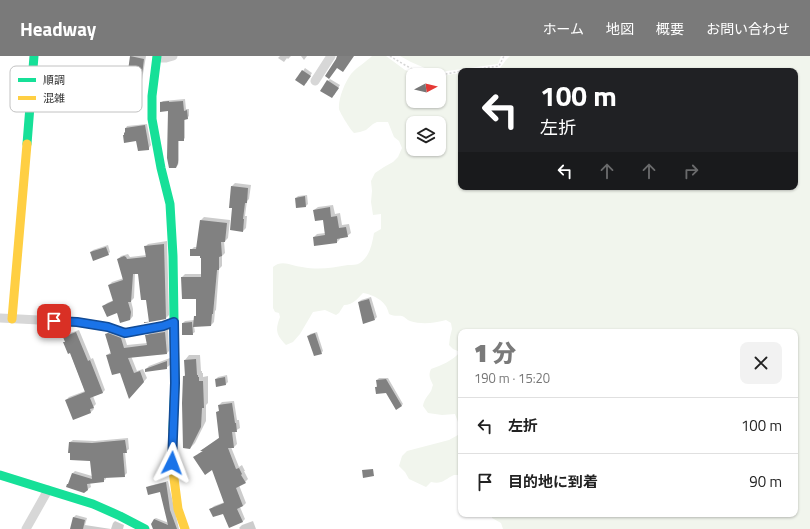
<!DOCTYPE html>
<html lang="ja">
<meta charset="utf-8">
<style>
:root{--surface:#fff;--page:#f2f2f2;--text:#222;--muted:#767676;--line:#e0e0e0;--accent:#7a7a7a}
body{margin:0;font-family:"Titillium Web","Noto Sans JP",sans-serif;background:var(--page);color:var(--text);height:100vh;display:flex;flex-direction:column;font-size:15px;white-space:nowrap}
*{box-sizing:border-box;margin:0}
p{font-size:13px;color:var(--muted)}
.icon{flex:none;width:22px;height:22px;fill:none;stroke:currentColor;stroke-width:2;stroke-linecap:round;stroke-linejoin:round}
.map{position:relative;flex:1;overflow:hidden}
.sheet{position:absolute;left:458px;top:273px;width:340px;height:188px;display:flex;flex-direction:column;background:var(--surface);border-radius:8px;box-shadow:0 1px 3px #0004}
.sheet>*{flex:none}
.guide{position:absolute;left:458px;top:12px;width:340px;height:122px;border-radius:8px;box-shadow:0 1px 3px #0004;background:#202124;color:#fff;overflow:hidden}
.needle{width:26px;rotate:83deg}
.tools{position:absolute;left:406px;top:12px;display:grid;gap:8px}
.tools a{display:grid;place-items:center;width:40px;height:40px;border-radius:8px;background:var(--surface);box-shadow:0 1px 3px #0004;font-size:20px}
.pin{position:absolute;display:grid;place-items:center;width:34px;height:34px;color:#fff;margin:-17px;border-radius:8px;box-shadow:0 2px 6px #0006}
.me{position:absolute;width:44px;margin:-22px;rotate:3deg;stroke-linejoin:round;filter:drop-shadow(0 0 3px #0008)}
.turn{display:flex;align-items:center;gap:14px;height:84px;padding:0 16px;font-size:18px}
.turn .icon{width:52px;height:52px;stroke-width:2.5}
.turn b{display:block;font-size:28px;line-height:34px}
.lanes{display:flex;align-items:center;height:38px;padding:0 16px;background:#0003;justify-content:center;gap:20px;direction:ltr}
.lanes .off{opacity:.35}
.round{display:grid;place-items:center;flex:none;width:42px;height:42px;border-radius:8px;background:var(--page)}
.headline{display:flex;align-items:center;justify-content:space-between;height:68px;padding:0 16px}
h1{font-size:24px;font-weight:800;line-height:30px;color:var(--accent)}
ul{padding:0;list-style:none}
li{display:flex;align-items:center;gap:12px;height:56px;padding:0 16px;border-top:1px solid var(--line)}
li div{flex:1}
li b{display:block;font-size:15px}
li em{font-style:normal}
header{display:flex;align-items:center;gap:24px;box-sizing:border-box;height:56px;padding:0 20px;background:var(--accent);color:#fff}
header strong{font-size:19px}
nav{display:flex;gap:22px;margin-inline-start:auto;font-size:14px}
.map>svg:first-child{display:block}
.green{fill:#f1f5ed;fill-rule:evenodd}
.shadow{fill:#0003}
.building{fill:#818181}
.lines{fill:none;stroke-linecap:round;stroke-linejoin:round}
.path{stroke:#d6d6d6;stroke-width:1.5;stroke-dasharray:2 2;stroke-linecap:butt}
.street{stroke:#d7d7d7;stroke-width:9}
.fast{stroke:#16e098;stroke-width:9}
.slow{stroke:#ffcf43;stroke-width:9}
.route-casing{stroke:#114b97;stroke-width:10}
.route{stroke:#1a73e8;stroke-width:7}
.key{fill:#fff;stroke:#c2c2c2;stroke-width:1}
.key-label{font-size:11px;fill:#333}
</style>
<header>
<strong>Headway</strong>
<nav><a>ホーム</a><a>地図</a><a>概要</a><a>お問い合わせ</a></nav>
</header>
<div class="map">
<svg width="810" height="473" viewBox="0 0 810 473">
<rect width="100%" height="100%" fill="#fff"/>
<!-- green -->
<g class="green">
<path d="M372 0H386L405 14 419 19H413V45H439V20L461 17V131H795V15H479L500 12 506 4 510 0H810V473H503L501 467 492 462V458H795V276H461V419C460 419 455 419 454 419 445 423 442 429 431 426L426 431 409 423 405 416 399 410 402 400 407 395 449 384 458 379 461 374 455 358 442 359 428 357 423 350C424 343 428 340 431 335 432 333 432 331 433 329 430 322 428 320 431 313 442 309 452 305 460 296L453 293 449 289 450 281 452 273 451 267 446 264C435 267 422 269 410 265 407 264 405 261 402 260 397 259 396 261 389 258 388 255 387 251 385 249 380 242 370 238 363 237 357 243 353 249 344 249L339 257 336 259 325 254 313 256 300 278 293 286 286 289C276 279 275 274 280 261L279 257 275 256 273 252V211C282 203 292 210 302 211 318 214 332 212 348 209 352 209 357 209 360 207 370 200 372 188 374 177L381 173V158L373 159 371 146 372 135 371 125 375 117 384 111 393 106 398 101 402 92 399 85 394 81 388 66H377L373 68 366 74 360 76 354 77C350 73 340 57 339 53 338 43 345 26 351 18 357 11 366 6 372 0ZM413 67H439V93H413Z"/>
<polygon points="400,0 501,0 498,8 433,17 427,13 411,6"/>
</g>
<!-- shadow -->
<g class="shadow">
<polygon points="131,0 146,0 142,24 141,41 139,43 131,1"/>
<polygon points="280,0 291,0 288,3 287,2 284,6 278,2"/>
<polygon points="301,0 307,0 304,4"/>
<polygon points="305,12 312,17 306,27 297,24"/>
<polygon points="330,23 340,29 334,39 328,25"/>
<polygon points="185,43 186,53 189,53 189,60 187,62 185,62 185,82 183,84 179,84 179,104 178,109 176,111 169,54 161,47 163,45"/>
<polygon points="147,68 151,89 148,93 126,72 127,70"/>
<polygon points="235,127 251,129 249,143 247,145 245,160 247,160 246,172 243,175 233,151 232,130"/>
<polygon points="307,139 308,148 306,150 297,151 296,142 298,140"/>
<polygon points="333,149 335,158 340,157 342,169 349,168 351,177 347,180 340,181 340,183 337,186 314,181 317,178 325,177 324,163 314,154 318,151"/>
<polygon points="204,161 230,164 228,182 225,185 224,185 225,197 222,200 222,210 219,213 216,254 215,255 214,266 211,269 194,270 195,276 192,278 183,267 185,265 195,264 195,261 197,259 197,242 182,221 185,218 202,218 201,199 191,194 194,191 197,191 201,164"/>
<polygon points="167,185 169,259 166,262 146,266 150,264 147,242 139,217 135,217 134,242 131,245 133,253 133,260 130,264 118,255 104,250 107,247 114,244 109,229 112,226 124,222 118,203 121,200 128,198 130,201 147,199 145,191 148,188"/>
<polygon points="108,189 110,196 108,198 91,196 93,194"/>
<polygon points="371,241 377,261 375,263 359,246 361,244"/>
<polygon points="168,273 169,295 166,298 131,300 137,315 143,313 147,322 130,341 121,315 107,299 111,296 106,279 109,276 124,279 127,289 147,287 147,280 150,277"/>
<polygon points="79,274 91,303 93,302 105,334 102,337 93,340 96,348 93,351 94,353 91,356 66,344 69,341 85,335 64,281 67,278"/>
<polygon points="317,276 323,295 321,297 308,281 310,278"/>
<polygon points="189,299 200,299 201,315 202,315 202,317 203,317 203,321 208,320 208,347 206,349 206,365 195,387 190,392 184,320 185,319 185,304"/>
<polygon points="170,302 170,309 166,312 146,313 149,310"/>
<polygon points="227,319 228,326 226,328 217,330 216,323 218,321"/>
<polygon points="379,322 388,322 403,348 402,349 396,353 386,336 376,331 378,329 377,324"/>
<polygon points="234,345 237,364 239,364 240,372 235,375 237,388 234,391 231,391 239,411 242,409 245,415 244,415 248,423 245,426 239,429 246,447 243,450 240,451 245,463 242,466 211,453 214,450 225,446 212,412 198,398 204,394 202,394 205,392 220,381 217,356 220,354 219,349 222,346"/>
<polygon points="128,382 129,393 125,396 127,417 124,420 106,421 106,423 103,425 90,426 91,431 88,433 70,426 73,417 75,415 92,420 91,404 70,386 73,384 95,385"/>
<polygon points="168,425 179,473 154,473 154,463 156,462 169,467 161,435 147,432 149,430"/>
<polygon points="76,459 87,462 85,469 111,473 113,467 115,465 124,469 123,473 71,473 74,461"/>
<polygon points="253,465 256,473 240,473 239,472 242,469"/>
</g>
<!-- building -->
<g class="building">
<polygon points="130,0 144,3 141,27 139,44 127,43 129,22 127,22"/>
<polygon points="337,0 354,0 343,16 337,12 329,23 325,20 336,3"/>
<polygon points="302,14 311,20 304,30 295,24"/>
<polygon points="327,24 339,32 332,42 320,35"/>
<polygon points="169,45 169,46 183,45 184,55 187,54 188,63 184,64 184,85 178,85 178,107 176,112 169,112 167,102 168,55 160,56 160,46"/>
<polygon points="145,69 149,92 149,94 138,95 136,85 124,87 123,79 124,79 124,77 125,76 125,72"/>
<polygon points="231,130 248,132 247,147 245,147 243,163 244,163 243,176 230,174 232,152 229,152"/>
<polygon points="305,140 306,151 296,152 295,142"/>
<polygon points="330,151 331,161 337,160 339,172 346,171 348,181 337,183 337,187 314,190 313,181 325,179 323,164 315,165 313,154"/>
<polygon points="200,164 227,167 225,186 221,186 222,200 219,201 219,214 217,214 213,258 212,258 211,270 193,271 194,260 196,260 196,243 182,243 181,221 201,221 201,202 200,202 200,200 190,200 190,193 196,193"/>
<polygon points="164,188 166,263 144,267 144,266 149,266 146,244 141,244 138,218 133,218 131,246 128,246 131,256 130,264 120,267 117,257 107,261 102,250 113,245 108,229 123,224 117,203 124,200 126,201 127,203 146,201 144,190"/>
<polygon points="106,191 109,199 93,205 90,196"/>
<polygon points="369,243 375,264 363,268 358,246"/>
<polygon points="192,266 193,279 182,279 182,267"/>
<polygon points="76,276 88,305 90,304 103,337 90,342 94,352 90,353 91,357 73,364 65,344 85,336 70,297 68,298 63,286 65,286 63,281"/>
<polygon points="165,276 167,298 128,302 134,317 140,315 144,326 129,343 120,317 112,319 106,299 111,298 105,278 108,277 121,282 124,292 147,289 145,279"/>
<polygon points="315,277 322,298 314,300 307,280"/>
<polygon points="196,303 197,319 198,319 198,321 199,321 199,325 203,325 204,352 202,352 201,371 190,393 183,392 182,347 183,320 185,320 184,304"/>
<polygon points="167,305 167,313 145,316 145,313"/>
<polygon points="225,321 226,329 216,331 215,323"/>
<polygon points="386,323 402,350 396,354 386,337 376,338 375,331 377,331 376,324"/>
<polygon points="232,347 235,367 236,367 237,376 232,376 234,392 228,392 236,413 239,412 242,418 241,419 246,427 236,432 243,450 237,453 243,466 229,472 223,458 213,461 209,453 224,447 212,414 205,419 193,401 203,395 200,395 219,382 216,356 219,355 218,349"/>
<polygon points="125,384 127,397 123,397 125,421 104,422 104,426 87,428 88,434 84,437 66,431 67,428 68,428 72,417 92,423 90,405 70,404 70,397 68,397 69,386 92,387"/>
<polygon points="373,413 374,420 363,422 362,414"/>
<polygon points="166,426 170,454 177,473 153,473 151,468 154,463 168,469 160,436 148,439 146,431"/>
<polygon points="73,461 85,464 83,473 70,473"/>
</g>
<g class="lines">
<!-- path -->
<g class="path">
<path d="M390 0C403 8 418 18 433 19 442 19 452 17 461 15"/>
<polyline points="464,15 499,10 504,0"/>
</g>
<!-- street -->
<g class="street">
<polyline points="157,2 166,2 173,0"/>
<polyline points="315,25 331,0"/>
<polyline points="0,262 77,266 108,271 125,277 169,269 174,266"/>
<polyline points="26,473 48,434"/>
</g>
<!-- fast -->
<g class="fast">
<polyline points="157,0 152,40 152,63 161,112 170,148 173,200 175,327 173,374"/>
<polyline points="27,88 34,0"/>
<polyline points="0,419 93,448 120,460 145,473"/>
</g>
<!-- slow -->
<g class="slow">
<polyline points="12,263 27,88"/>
<polyline points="173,374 172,407 178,453 185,473"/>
</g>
</g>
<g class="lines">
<!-- route casing -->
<g class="route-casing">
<polyline id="route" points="54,265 77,266 108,271 125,277 163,270 174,266 175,327 172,407"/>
</g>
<!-- route -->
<use href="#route" class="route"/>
</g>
<!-- legend -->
<rect x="10" y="10" width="132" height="46" rx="6" class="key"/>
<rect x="18" y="22" width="18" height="4" fill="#16e098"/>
<rect x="18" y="40" width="18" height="4" fill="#ffcf43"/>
<g class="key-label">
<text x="43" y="28">順調</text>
<text x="43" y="46">混雑</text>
</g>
</svg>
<div class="tools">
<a><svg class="needle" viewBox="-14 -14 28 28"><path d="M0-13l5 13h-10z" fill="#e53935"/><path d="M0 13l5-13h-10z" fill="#767676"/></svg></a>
<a><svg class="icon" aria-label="layers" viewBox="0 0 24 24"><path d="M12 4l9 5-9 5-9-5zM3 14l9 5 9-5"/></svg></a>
</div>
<div class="pin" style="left:54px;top:265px;background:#d93025"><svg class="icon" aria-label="arrive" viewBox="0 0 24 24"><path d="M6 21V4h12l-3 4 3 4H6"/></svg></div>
<svg class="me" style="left:172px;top:407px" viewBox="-20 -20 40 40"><path d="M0-17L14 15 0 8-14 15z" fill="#1a73e8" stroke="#fff" stroke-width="4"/></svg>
<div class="guide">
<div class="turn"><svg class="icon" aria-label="left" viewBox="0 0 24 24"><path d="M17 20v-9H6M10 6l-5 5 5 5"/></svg><div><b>100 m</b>左折</div></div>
<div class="lanes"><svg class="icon" aria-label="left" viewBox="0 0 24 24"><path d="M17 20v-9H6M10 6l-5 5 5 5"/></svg><svg class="icon off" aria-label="ahead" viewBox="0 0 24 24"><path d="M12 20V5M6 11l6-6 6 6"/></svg><svg class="icon off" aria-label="ahead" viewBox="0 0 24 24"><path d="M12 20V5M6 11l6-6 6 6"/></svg><svg class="icon off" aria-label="right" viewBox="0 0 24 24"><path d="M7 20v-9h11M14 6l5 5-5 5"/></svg></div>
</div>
<section class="sheet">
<div class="headline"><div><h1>1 分</h1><p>190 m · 15:20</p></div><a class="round"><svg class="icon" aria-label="close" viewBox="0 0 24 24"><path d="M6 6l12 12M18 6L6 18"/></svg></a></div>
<ul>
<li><svg class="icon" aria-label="left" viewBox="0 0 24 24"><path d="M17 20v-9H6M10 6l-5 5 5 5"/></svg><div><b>左折</b></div><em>100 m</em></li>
<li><svg class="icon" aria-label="arrive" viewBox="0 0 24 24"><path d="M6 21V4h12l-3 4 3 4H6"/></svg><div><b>目的地に到着</b></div><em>90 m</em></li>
</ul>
</section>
</div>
